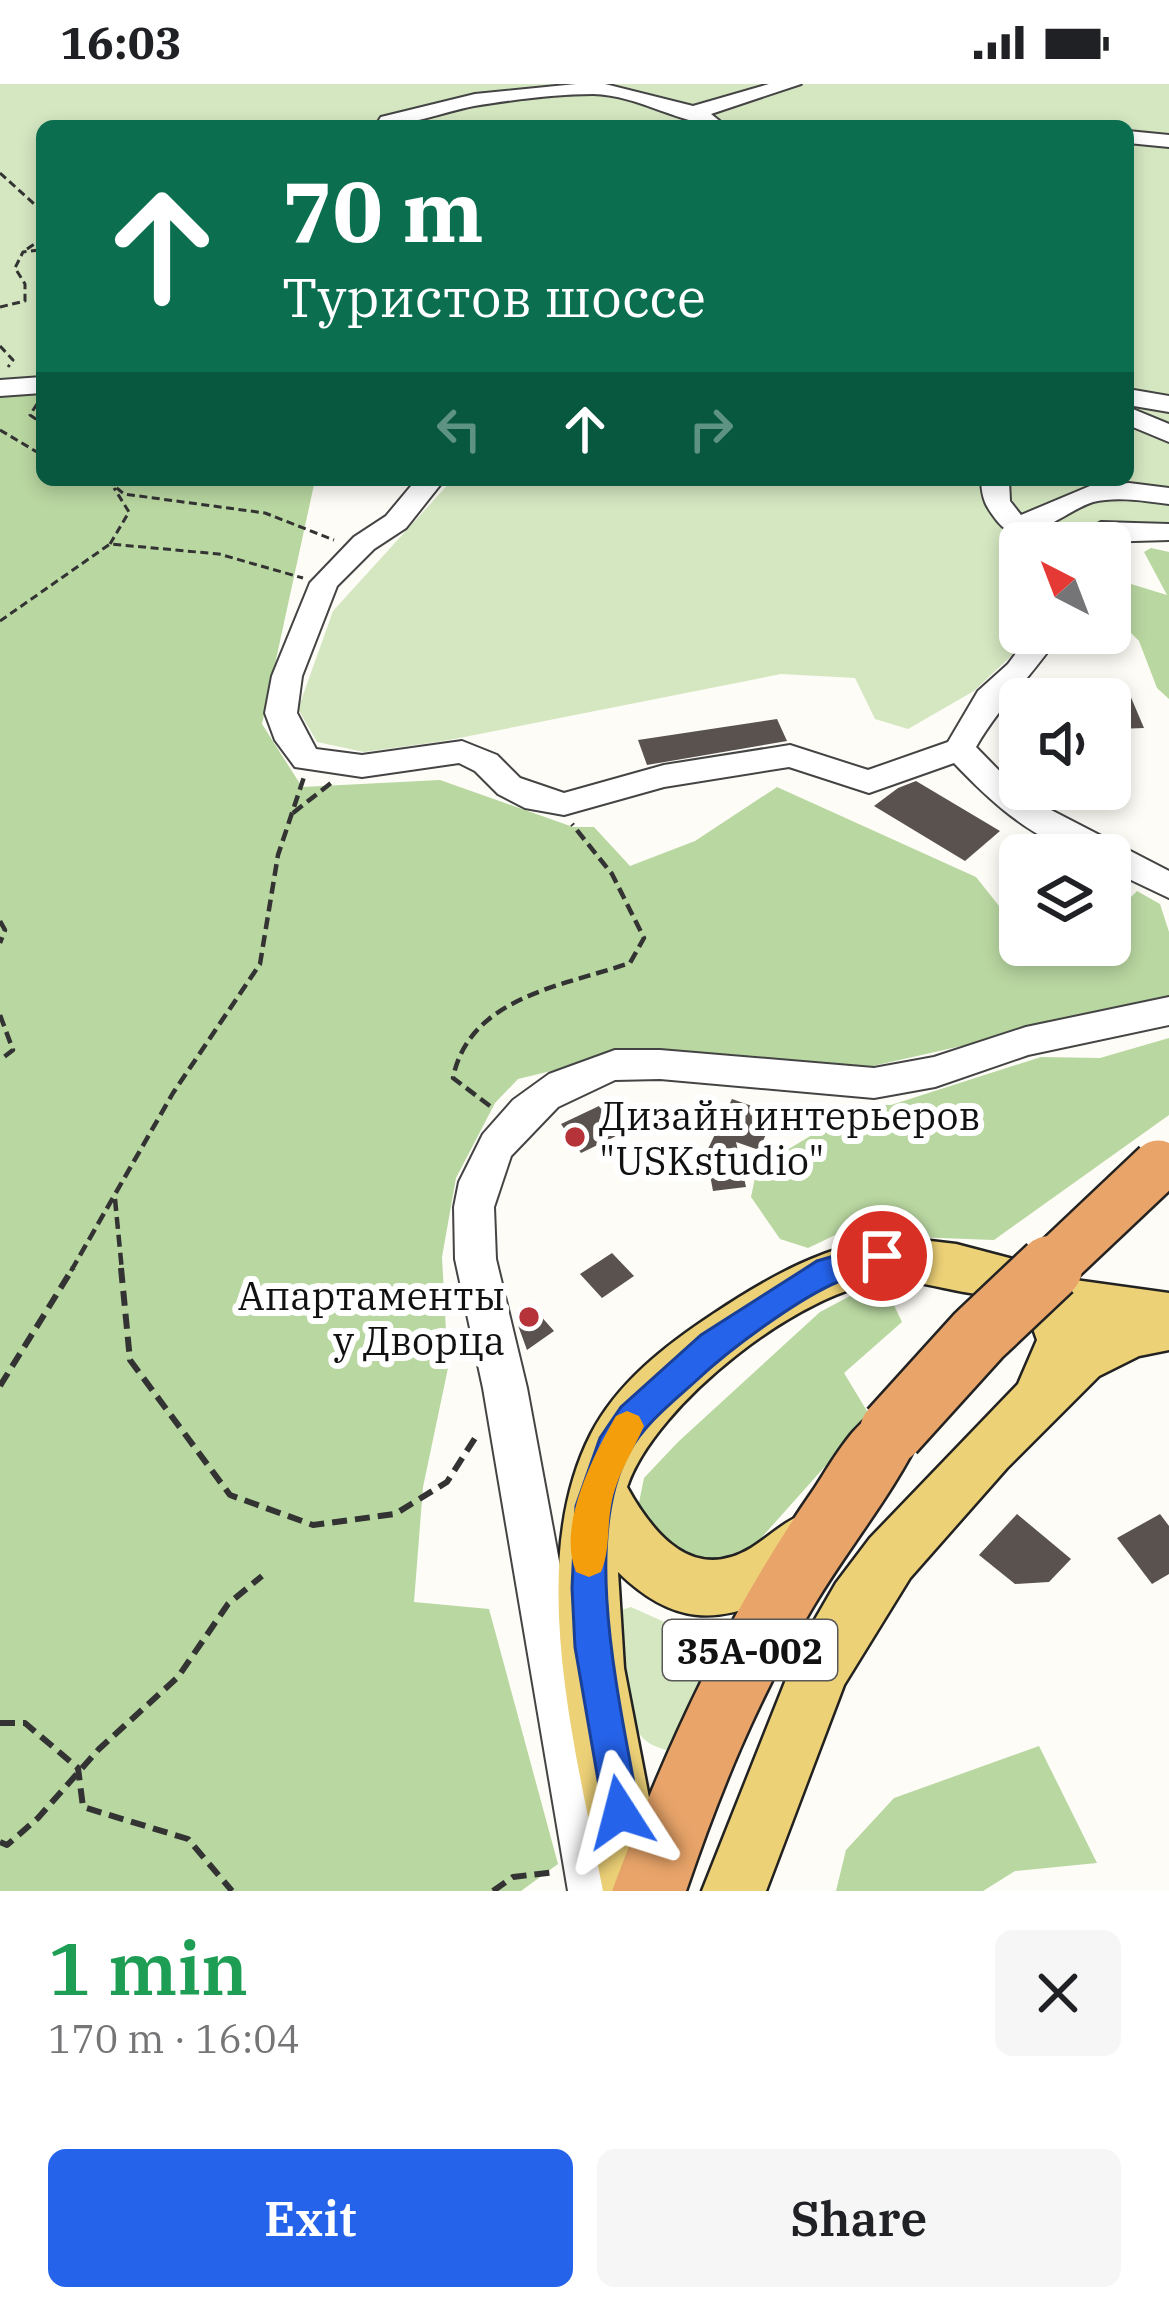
<!DOCTYPE html>
<meta charset="utf-8">
<style>
:root{--surface:#fff;--page:#f6f6f6;--text:#202124;--muted:#757577;--accent:#2563eb}
body{margin:0;font-family:"IBM Plex Serif",serif;background:var(--page);color:var(--text);height:100vh;display:flex;flex-direction:column;font-size:45px;white-space:nowrap}
*{box-sizing:border-box;margin:0}
p{font-size:39px;color:var(--muted)}
.icon{flex:none;width:66px;height:66px;fill:none;stroke:currentColor;stroke-width:2;stroke-linecap:round;stroke-linejoin:round}
.map{position:relative;height:1807px;overflow:hidden}
.sheet{display:flex;flex-direction:column;background:var(--surface);flex:1}
.sheet>*{flex:none}
.hud{position:absolute;left:36px;top:36px;width:1098px;height:366px;border-radius:18px;box-shadow:0 6px 18px #0003;background:#0b6e4f;color:#fff;overflow:hidden}
.needle{width:78px;rotate:318deg}
.tools{position:absolute;left:999px;top:438px;display:grid;gap:24px}
.tools a{display:grid;place-items:center;width:132px;height:132px;border-radius:18px;background:var(--surface);box-shadow:0 6px 18px #0003;font-size:60px}
.pin{position:absolute;display:grid;place-items:center;width:102px;height:102px;color:#fff;margin:-51px;border:6px solid #fff;border-radius:50%;box-shadow:0 3px 12px #0007}
.me{position:absolute;width:132px;margin:-66px;rotate:351deg;stroke-linejoin:round;filter:drop-shadow(0 0 9px #0008)}
.turn{display:flex;align-items:center;gap:42px;height:252px;padding:0 48px;font-size:54px}
.turn .icon{width:156px;height:156px;stroke-width:2.5}
.turn b{display:block;font-size:84px;line-height:102px}
.lanes{display:flex;align-items:center;height:114px;padding:0 48px;background:#0003;justify-content:center;gap:60px;direction:ltr}
.lanes .off{opacity:.35}
.round{display:grid;place-items:center;flex:none;width:126px;height:126px;border-radius:18px;background:var(--page)}
.head{display:flex;align-items:center;justify-content:space-between;height:204px;padding:0 48px}
h1{font-size:72px;font-weight:600;line-height:90px;color:#1e9e55}
.primary-button{display:flex;gap:24px;margin-top:auto;padding:24px 48px}
.primary-button a{flex:1;height:138px;border-radius:18px;background:var(--accent);color:#fff;font-size:48px;font-weight:600;line-height:138px;text-align:center}
.primary-button a+a{background:var(--page);color:var(--text)}
.status{display:flex;justify-content:space-between;align-items:center;height:84px;padding:0 60px;background:var(--surface);direction:ltr}
.status svg{height:33px;fill:currentColor}
.map>svg:first-child{display:block}
.green{fill:#d4e7c1}
.forest{fill:#b9d7a1}
.building{fill:#59524e}
.lines{fill:none;stroke-linecap:round;stroke-linejoin:round}
.minor-casing{stroke:#444;stroke-width:4}
.major-casing{stroke:#222;stroke-width:5}
.highway-casing{stroke:#222;stroke-width:5}
.path-far2{stroke:#333;stroke-width:3;stroke-dasharray:8 4.5;stroke-linecap:butt}
.path-far1{stroke:#333;stroke-width:4.5;stroke-dasharray:12 6;stroke-linecap:butt}
.path{stroke:#333;stroke-width:6;stroke-dasharray:15 8;stroke-linecap:butt}
.minor{fill:#fff;fill-rule:evenodd}
.major{fill:#edd177;fill-rule:evenodd}
.highway{fill:#e8a469;fill-rule:evenodd}
.highway-bridge-far1-casing{stroke:#222;stroke-width:56;stroke-linecap:butt}
.highway-bridge-casing{stroke:#222;stroke-width:69;stroke-linecap:butt}
.highway-bridge-far1{stroke:#e8a469;stroke-width:51}
.highway-bridge{stroke:#e8a469;stroke-width:64}
.route{fill:#2563eb;stroke:#184099;stroke-width:3}
.slow{fill:#f59e0b}
.poi-dot{fill:#b63339;stroke:#fff;stroke-width:4.5}
.labels{text-anchor:middle;dominant-baseline:central;stroke-width:12;stroke-linejoin:round;paint-order:stroke}
.shield{fill:#fff;stroke:#585858;stroke-width:3}
.shield-label{font-size:36px;font-weight:bold;fill:#111}
.poi-label{font-size:39px;fill:#111;stroke:#fff;text-anchor:start}
</style>
<div class="status"><b>16:03</b><svg viewBox="0 0 49 12"><path d="M0 12V9h3v3zM5 12V6h3v6zM10 12V3h3v9zM15 12V0h3v12zM26 1h20v11H26zM47 4h2v5h-2z"/></svg></div>
<div class="map">
<svg width="1169" height="1807" viewBox="0 0 1169 1807">
<rect width="100%" height="100%" fill="#fefcf6"/>
<!-- green -->
<g class="green">
<polygon points="0,0 1169,0 1169,441 1089,440 1057,459 1020,459 1020,549 1031,549 1029,555 974,607 908,645 875,635 855,594 781,590 444,657 364,668 317,658 298,625 333,527 452,396 1128,396 1128,42 42,42 42,311 37,312 0,309"/>
<path d="M631 1523 671 1541 724 1538 733 1544 680 1669C667 1666 653 1664 644 1655 623 1635 611 1553 621 1526Z"/>
</g>
<!-- forest -->
<g class="forest">
<polygon points="0,309 42,311 42,396 315,396 262,640 302,703 440,696 573,743 594,743 630,782 695,757 777,703 976,793 1011,837 1020,840 1020,861 1110,861 1110,834 1137,807 1160,820 1169,848 1169,915 855,986 596,976 518,995 495,1019 456,1094 442,1173 448,1284 423,1403 414,1518 489,1525 558,1780 521,1807 0,1807"/>
<polygon points="1151,464 1169,468 1169,615 1157,604 1139,557 1110,528 1110,480 1118,496 1167,511 1144,468"/>
<polygon points="1169,954 1169,1031 994,1156 912,1153 867,1136 808,1164 780,1155 751,1113 757,1084 812,1051 825,1021 891,1021 1041,973 1100,974"/>
<polygon points="865,1204 889,1211 902,1238 844,1289 870,1332 754,1462 700,1481 635,1438 644,1394 678,1358 820,1228"/>
<polygon points="1039,1662 1097,1779 1015,1787 983,1807 836,1807 846,1766 894,1714"/>
</g>
<!-- building -->
<g class="building">
<polygon points="1110,604 1127,604 1144,644 1116,645 1110,630"/>
<polygon points="777,635 787,657 647,681 638,656"/>
<polygon points="916,697 1000,747 965,777 874,722 898,704"/>
<polygon points="618,1013 639,1041 581,1069 561,1040"/>
<polygon points="732,1015 775,1030 759,1066 736,1058 746,1103 713,1107 706,1069"/>
<polygon points="612,1169 634,1192 602,1214 580,1190"/>
<polygon points="531,1221 554,1247 527,1266 515,1233"/>
<polygon points="1017,1430 1071,1475 1049,1498 1015,1500 979,1471"/>
<polygon points="1160,1430 1169,1442 1169,1490 1152,1500 1117,1454"/>
</g>
<g class="lines">
<!-- minor casing -->
<g class="minor-casing">
<g id="minor">
<path d="M576 0H605L693 22 769 0H801L711 30 726 42C682 42 639 11 593 10 555 10 511 16 474 22 440 29 408 42 375 42L381 33 475 10Z"/>
<polygon points="1128,47 1169,51 1169,63 1128,59"/>
<polygon points="42,293 42,309 0,312 0,296"/>
<polygon points="1128,305 1169,312 1169,328 1128,321"/>
<polygon points="1128,323 1169,340 1169,358 1128,341"/>
<path d="M416 396H444L406 444 374 465 337 502 302 592 297 629 316 665 362 671 462 657 497 671 520 694 564 709 664 681 790 661 868 686 948 658 978 607 1008 580 1031 549H1061C1034 590 1000 621 976 663L1024 712 1169 787V814L1110 786V771C1047 771 995 722 954 679L869 709 789 683 664 703 564 731 525 724 498 710 475 687 459 679 362 693 295 683 275 656 265 629 272 592 310 499 354 453 386 432Z"/>
<path d="M981 396H1009L1010 417 1021 431 1090 402 1129 399 1169 404V420C1145 417 1117 412 1093 418 1066 426 1023 469 998 438 986 423 982 416 981 396Z"/>
<polygon points="1101,438 1169,440 1169,456 1066,459"/>
<polygon points="1169,913 1169,941 1028,971 935,1003 874,1014 660,995 615,996 558,1023 511,1072 494,1123 496,1175 527,1304 620,1807 568,1807 483,1304 455,1175 454,1123 459,1098 483,1050 513,1016 549,990 615,966 660,966 874,984 934,973 1026,943"/>
</g>
</g>
<!-- major casing -->
<g class="major-casing">
<path id="major" d="M896 1153 956 1160 1013 1175 1018 1187C1038 1180 1049 1187 1063 1201L1075 1196 1169 1209V1266L1139 1272 1099 1292 1007 1384 910 1494 844 1601 766 1807H702L799 1563 836 1499 870 1454 1018 1300 1037 1256 1030 1236 1008 1208C978 1219 925 1194 889 1197 803 1203 654 1321 627 1403 653 1450 693 1499 751 1464 770 1452 784 1437 806 1429L826 1437 835 1456C824 1480 805 1496 782 1509 717 1543 671 1540 618 1488L624 1584 667 1807H603C577 1670 524 1481 591 1350 617 1299 666 1261 713 1230 769 1193 828 1159 896 1153Z"/>
</g>
<!-- highway casing -->
<g class="highway-casing">
<path id="highway" d="M892 1319 914 1327 923 1347C896 1407 844 1469 810 1528 757 1616 719 1710 686 1807H612C665 1665 727 1530 814 1405 835 1373 856 1332 892 1319Z"/>
</g>
<!-- path-far2 -->
<g class="path-far2">
<polyline points="0,89 42,127"/>
<polyline points="27,165 42,155"/>
<polyline points="0,223 25,217 25,200 15,184 23,168 39,166 42,172"/>
<polyline points="0,262 13,276 8,283"/>
<polyline points="37,320 30,331 42,339"/>
<polyline points="0,346 42,371"/>
<polyline points="107,396 124,410 265,429 334,456"/>
<polyline points="110,460 129,428 114,404"/>
<polyline points="0,537 110,460 219,470 303,494"/>
</g>
<!-- path-far1 -->
<g class="path-far1">
<polyline points="293,729 331,699"/>
<polyline points="0,837 5,846 0,859"/>
<polyline points="0,931 13,966 0,976"/>
<path d="M490 1022 453 994C469 913 563 902 630 879L644 854 612 790 572 740"/>
<polyline points="115,1115 122,1187"/>
<polyline points="71,1187 173,1009 260,880 278,771 304,693"/>
</g>
<!-- path -->
<g class="path">
<polyline points="121,1184 130,1276 230,1411 313,1441 395,1430 447,1398 477,1351"/>
<polyline points="0,1302 73,1184"/>
<polyline points="0,1639 25,1639 78,1684 83,1723 188,1755 232,1807"/>
<polyline points="0,1758 7,1761 38,1734 99,1665 178,1593 228,1520 262,1492"/>
<polyline points="493,1807 513,1793 555,1788"/>
</g>
<!-- minor -->
<use href="#minor" class="minor"/>
<!-- major -->
<use href="#major" class="major"/>
<!-- highway -->
<use href="#highway" class="highway"/>
<!-- highway-bridge-far1 casing -->
<g class="highway-bridge-far1-casing">
<polyline id="highway-bridge-far1" points="1047,1187 1158,1082"/>
</g>
<!-- highway-bridge casing -->
<g class="highway-bridge-casing">
<polyline id="highway-bridge" points="892,1347 979,1251 1050,1184"/>
</g>
<!-- highway-bridge-far1 -->
<use href="#highway-bridge-far1" class="highway-bridge-far1"/>
<!-- highway-bridge -->
<use href="#highway-bridge" class="highway-bridge"/>
</g>
<!-- route -->
<path class="route" d="M882 1158 893 1162 897 1172 893 1181C876 1187 857 1190 840 1197 800 1213 730 1265 698 1295 673 1318 646 1338 629 1368 579 1458 623 1630 639 1728L633 1742 620 1747 606 1742 575 1563 572 1504 576 1422 600 1354 621 1323 701 1251 817 1177Z"/>
<!-- slow -->
<path class="slow" d="M627 1327 639 1332 644 1342C632 1369 616 1392 611 1422 607 1444 610 1467 601 1488L589 1493 576 1488C557 1442 593 1372 616 1332Z"/>
<!-- markers -->
<g class="poi-dot">
<circle cx="575" cy="1053" r="12"/>
<circle cx="529" cy="1233" r="12"/>
</g>
<g class="labels">
<!-- shield labels -->
<rect class="shield" x="663" y="1536" width="174" height="60" rx="9"/>
<g class="shield-label">
<text x="750" y="1566">35А-002</text>
</g>
<!-- poi labels -->
<g class="poi-label">
<text x="599" y="1031">Дизайн интерьеров<tspan x="599" dy="45">"USKstudio"</tspan></text>
<text x="505" y="1211" text-anchor="end">Апартаменты<tspan x="505" dy="45">у Дворца</tspan></text>
</g>
</g>
</svg>
<div class="tools">
<a><svg class="needle" viewBox="-14 -14 28 28"><path d="M0-13l5 13h-10z" fill="#e53935"/><path d="M0 13l5-13h-10z" fill="#757577"/></svg></a>
<a><svg class="icon" aria-label="sound" viewBox="0 0 24 24"><path d="M4 9h4l5-4v14l-5-4H4zM17 9q2 3 0 6"/></svg></a>
<a><svg class="icon" aria-label="layers" viewBox="0 0 24 24"><path d="M12 4l9 5-9 5-9-5zM3 14l9 5 9-5"/></svg></a>
</div>
<div class="pin" style="left:882px;top:1172px;background:#d93025"><svg class="icon" aria-label="arrive" viewBox="0 0 24 24"><path d="M6 21V4h12l-3 4 3 4H6"/></svg></div>
<svg class="me" style="left:620px;top:1728px" viewBox="-20 -20 40 40"><path d="M0-17L14 15 0 8-14 15z" fill="#2563eb" stroke="#fff" stroke-width="4"/></svg>
<div class="hud">
<div class="turn"><svg class="icon" aria-label="ahead" viewBox="0 0 24 24"><path d="M12 20V5M6 11l6-6 6 6"/></svg><div><b>70 m</b>Туристов шоссе</div></div>
<div class="lanes"><svg class="icon off" aria-label="left" viewBox="0 0 24 24"><path d="M17 20v-9H6M10 6l-5 5 5 5"/></svg><svg class="icon" aria-label="ahead" viewBox="0 0 24 24"><path d="M12 20V5M6 11l6-6 6 6"/></svg><svg class="icon off" aria-label="right" viewBox="0 0 24 24"><path d="M7 20v-9h11M14 6l5 5-5 5"/></svg></div>
</div>
</div>
<section class="sheet">
<div class="head"><div><h1>1 min</h1><p>170 m · 16:04</p></div><a class="round"><svg class="icon" aria-label="close" viewBox="0 0 24 24"><path d="M6 6l12 12M18 6L6 18"/></svg></a></div>
<div class="primary-button"><a>Exit</a><a>Share</a></div>
</section>
